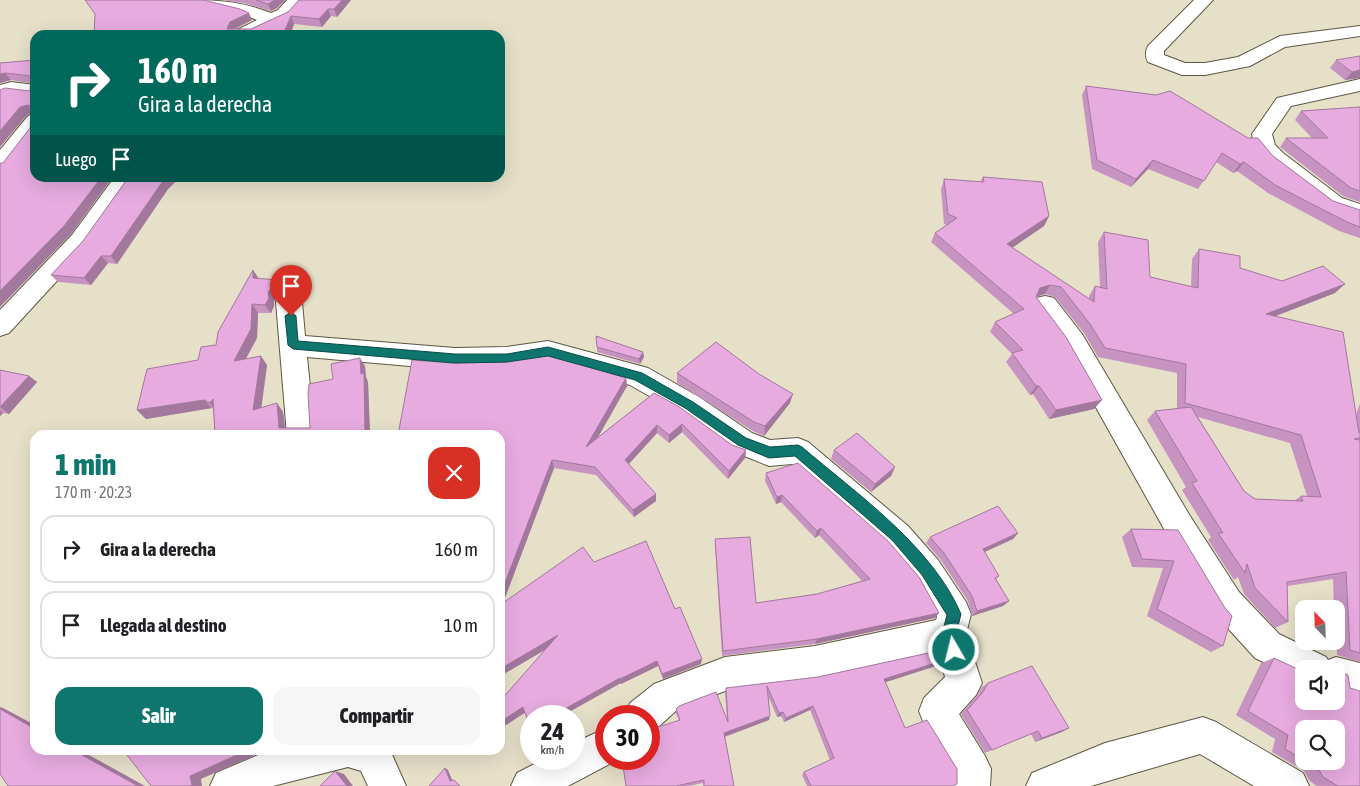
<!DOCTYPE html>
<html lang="es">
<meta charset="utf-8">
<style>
:root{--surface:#fff;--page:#f6f6f6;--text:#202124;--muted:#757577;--line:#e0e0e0;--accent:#0f766e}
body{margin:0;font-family:"Asap Condensed",sans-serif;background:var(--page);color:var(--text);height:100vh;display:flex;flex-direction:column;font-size:19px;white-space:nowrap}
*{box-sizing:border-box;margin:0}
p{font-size:16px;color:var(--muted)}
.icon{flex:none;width:28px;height:28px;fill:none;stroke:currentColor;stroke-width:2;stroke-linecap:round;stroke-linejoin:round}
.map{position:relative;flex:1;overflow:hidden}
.sheet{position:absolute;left:30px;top:430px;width:475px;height:325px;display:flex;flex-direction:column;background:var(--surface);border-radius:15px;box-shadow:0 5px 20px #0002}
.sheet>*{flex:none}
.banner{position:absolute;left:30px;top:30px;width:475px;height:152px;border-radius:15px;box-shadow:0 5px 20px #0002;background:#00695c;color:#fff;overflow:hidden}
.needle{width:32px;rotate:337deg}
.fabs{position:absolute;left:1295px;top:600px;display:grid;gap:10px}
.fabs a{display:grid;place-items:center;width:50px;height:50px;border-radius:10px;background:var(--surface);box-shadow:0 5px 20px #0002;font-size:25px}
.speed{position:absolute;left:520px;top:705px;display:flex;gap:10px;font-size:25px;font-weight:700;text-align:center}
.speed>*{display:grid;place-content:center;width:65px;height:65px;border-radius:50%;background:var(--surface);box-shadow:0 5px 20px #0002;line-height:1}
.speed small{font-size:12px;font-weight:400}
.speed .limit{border:8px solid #d22;background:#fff;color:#111}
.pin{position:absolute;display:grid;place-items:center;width:42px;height:42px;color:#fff;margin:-51px -21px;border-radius:50% 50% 50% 0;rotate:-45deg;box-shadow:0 0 5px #0007}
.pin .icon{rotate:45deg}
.me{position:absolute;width:55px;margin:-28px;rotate:352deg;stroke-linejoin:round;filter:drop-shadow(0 0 4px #0008)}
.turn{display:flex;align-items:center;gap:18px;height:105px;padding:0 25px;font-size:22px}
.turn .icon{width:65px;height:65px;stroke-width:2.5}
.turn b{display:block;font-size:35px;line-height:42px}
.then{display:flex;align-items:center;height:48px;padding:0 25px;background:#0003;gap:10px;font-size:19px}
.round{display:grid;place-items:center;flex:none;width:52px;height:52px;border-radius:15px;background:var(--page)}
.headline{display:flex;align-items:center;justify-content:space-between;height:85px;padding:0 25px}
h1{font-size:30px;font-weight:800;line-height:38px;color:var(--accent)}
.action{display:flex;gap:10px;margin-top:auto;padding:10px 25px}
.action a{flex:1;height:58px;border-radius:15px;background:var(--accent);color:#fff;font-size:20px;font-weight:800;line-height:58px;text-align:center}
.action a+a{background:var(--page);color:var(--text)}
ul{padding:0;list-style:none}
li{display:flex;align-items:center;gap:15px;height:68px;margin:0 10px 8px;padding:0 15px;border:2px solid var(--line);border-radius:15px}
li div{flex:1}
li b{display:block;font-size:19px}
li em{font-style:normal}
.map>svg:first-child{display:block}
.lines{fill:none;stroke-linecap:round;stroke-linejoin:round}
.minor-casing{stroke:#5d5743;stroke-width:2}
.minor{fill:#fff;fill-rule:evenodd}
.wall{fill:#c793c1;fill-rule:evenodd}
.shaded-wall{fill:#a2789d}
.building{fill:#e7abe0;stroke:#a2789d}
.route{fill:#0f766e;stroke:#0a4d48}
</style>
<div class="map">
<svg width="1360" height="786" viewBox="0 0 1360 786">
<rect width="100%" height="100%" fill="#e6e0c9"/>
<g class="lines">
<!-- minor casing -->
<g class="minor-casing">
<g id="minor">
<path d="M195 0C223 0 246 3 271 13L278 10 287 0H306L290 18 255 35H232L235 31 257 20 244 15 198 4Z"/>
<path d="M1194 0H1213L1164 51V55L1185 63H1205L1238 57 1280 36 1360 26V36L1285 47 1250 66 1205 75H1182L1148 62C1145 57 1145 52 1148 46Z"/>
<polygon points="1360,79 1360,91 1291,106 1272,134 1275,145 1283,153 1342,198 1360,204 1360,220 1326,208 1267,163 1254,147 1252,134 1277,98"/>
<polygon points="11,82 35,85 35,97 11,94 0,97 0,85"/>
<polygon points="35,114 35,134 8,169 0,171 0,150 28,116"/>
<polygon points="114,178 136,178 88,247 9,333 0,336 0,310 72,235"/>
<polygon points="289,293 298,295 302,302 305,336 455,348 507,347 548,341 648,368 699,397 752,433 770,440 798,438 808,442 908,526 938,560 966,602 971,614 966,634 982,683 976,695 959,714 985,756 991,769 990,786 952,786 953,772 924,724 919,711 924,698 945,677 938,653 815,680 725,691 678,709 656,729 649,732 649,716 625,716 630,703 654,684 725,657 815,646 936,620 937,617 916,582 886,546 792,464 769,466 732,451 679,413 630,385 548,361 507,369 455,370 307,357 315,435 287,435 276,302 280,295"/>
<polygon points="1045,296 1054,298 1082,334 1190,516 1239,592 1279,634 1326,657 1328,660 1336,657 1360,663 1360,697 1336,691 1336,669 1304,669 1304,682 1255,658 1215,614 1168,536 1061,345 1032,305 1036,298"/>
<polygon points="1203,717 1216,722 1303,773 1309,786 1254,786 1200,754 1091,786 1026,786 1032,773 1105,743"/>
<polygon points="606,728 606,759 619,759 568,786 511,786 517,773 544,759 574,759 574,743"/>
<polygon points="270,750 390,750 406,786 368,786 361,771 348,767 273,786 210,786 216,773"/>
</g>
</g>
<!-- minor -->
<use href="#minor" class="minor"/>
</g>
<!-- wall -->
<g class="wall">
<polygon points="222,0 285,0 277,8 271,11 244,3"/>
<polygon points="351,0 337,17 331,16 322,27 294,24 290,35 94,35 252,20 235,29 251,29 288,12"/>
<polygon points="35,60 35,178 112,178 71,234 3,163 30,128 31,113 27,115 30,91 30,83 11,80 0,83 0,63"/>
<polygon points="1336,60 1360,78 1345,80 1330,68"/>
<polygon points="1086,86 1273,156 1333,201 1360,210 1360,238 1339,231 1268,193 1237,171 1233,173 1216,162 1198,189 1148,169 1131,187 1092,169 1082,95"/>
<polygon points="1360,107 1360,202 1343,196 1280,147 1286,138 1312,138 1295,120 1301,111"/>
<path d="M983 177 1049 216 1044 226 1012 248 1089 299V296L1095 286 1100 288 1098 242 1104 232 1150 277 1191 287 1192 259 1199 249 1240 268 1282 281 1335 293 1276 316 1356 415 1360 403V662L1337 655 1336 609H1334L1333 579 1287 586 1288 622 1275 628 1244 594 1238 577 1234 580 1208 540 1211 537 1182 490 1186 487 1147 420 1155 411 1177 409V373L1098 357 1084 333 1055 297 1045 294 1036 297 1094 409 1049 419 1033 394 1030 395 1006 362 1012 354 990 332 995 322 1014 314 931 242 935 233 947 225 944 224 941 189 944 179 980 182ZM1198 417 1290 443 1307 496H1301L1294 501 1255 499 1244 491Z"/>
<polygon points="128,178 179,178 168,189 117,264 108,263 91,285 58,282 51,275 83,241"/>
<polygon points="253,270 259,279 284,289 274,301 274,306 271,313 258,313 257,338 246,359 267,365 261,408 277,403 283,412 285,428 310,428 333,379 365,366 366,377 368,382 370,435 215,435 213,409 212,408 146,419 137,410 216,345"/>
<polygon points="597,347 643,352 644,357 640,364 597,352"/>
<polygon points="504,362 626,378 627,386 597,438 654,393 732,445 746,450 745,458 728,479 682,432 669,443 657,433 629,464 656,501 634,517 596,475 554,468 503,603 594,562 675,609 701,664 663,679 658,666 621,684 621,683 531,716 531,733 530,734 529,724 525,712 500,729 500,701 545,650 502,675 451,363"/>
<polygon points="0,370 29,376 37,382 9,414 3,413 0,416"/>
<polygon points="677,373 790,403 764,436 753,431 677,383"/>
<polygon points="834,450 895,467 891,476 871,492 831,459"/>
<polygon points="766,473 935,618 815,644 722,656 715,545 715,539 756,603 817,594 862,581 819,535 815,538 781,502 776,504 765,481"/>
<polygon points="1131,529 1178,530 1223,646 1211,652 1147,616 1163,568 1132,567 1122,537"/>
<polygon points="1018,533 1013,539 984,552 999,576 996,579 1009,601 1003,606 972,616 968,601 940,559 926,543 930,537"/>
<path d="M1274 658 1304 701 1350 688 1360 786H1317L1315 785 1309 780 1304 771 1272 752 1275 739 1236 715 1261 663ZM1304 729 1336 761H1304Z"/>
<polygon points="939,665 885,682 905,728 953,786 807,786 802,775 804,772 830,760 810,710 784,722 781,716 777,717 769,698 769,720 725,737 734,786 704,786 703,783 689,786 626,786 679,721 676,713 676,709 727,719 725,693 726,688"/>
<polygon points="1319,666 1332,669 1311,669"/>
<polygon points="988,683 1069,728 1035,742 1031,734 985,753 961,714 977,696 982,687"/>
</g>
<!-- shaded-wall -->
<g class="shaded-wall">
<polygon points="275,0 285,0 277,8 271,11 268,4"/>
<polygon points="342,0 351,0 337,17 334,9"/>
<polygon points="328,9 331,16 322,27 319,19"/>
<polygon points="249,13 252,20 234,29 227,29 230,22"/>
<polygon points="291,16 294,24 290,35 283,35"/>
<polygon points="1360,70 1360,78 1345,80 1352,72"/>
<polygon points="5,73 11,80 0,83 0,74"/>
<polygon points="28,105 34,112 27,115 0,147 0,131 20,107"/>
<polygon points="1153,160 1148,169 1131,187 1136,179"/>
<polygon points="1244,162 1237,171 1233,173 1240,164"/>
<polygon points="101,178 112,178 71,234 0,307 0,291"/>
<polygon points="166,178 179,178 168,189 117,264 111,256 163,181"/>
<polygon points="1049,216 1044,226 1003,254 1007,244"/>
<polygon points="101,256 108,263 91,285 84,278"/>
<polygon points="253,270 259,279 253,278"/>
<polygon points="279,280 284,289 274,301 274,306 271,313 265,305 268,292"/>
<polygon points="1345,284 1335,293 1257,323 1266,314"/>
<polygon points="1050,285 1045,294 1034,297 1040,288"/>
<polygon points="252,304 258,313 257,338 240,369 234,361"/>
<polygon points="643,352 644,357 640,364 639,359"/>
<polygon points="261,356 267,365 260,418 253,410"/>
<polygon points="360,358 365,366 366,377 368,382 370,435 365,435"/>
<polygon points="29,376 37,382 9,414 0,407"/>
<polygon points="626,378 627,386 588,455 586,447"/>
<polygon points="1036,386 1039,386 1033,394 1030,395"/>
<polygon points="793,394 790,403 764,436 765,426"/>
<polygon points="213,399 217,411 210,403"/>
<polygon points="204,400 212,408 146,419 137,410"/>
<polygon points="1102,400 1094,409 1049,419 1056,410"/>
<polygon points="277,403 283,412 286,435 279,428"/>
<polygon points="0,410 3,413 0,416"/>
<polygon points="682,424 682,432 669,443 669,435"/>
<polygon points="657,425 657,433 626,467 625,460"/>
<polygon points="746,450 745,458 728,479 729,471"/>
<polygon points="552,460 554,468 500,611 500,596"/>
<polygon points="895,467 891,476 871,492 875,484"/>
<polygon points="656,494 656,501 634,517 633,510"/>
<polygon points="782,495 781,502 776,504 777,497"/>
<polygon points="821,528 819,535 815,538 817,531"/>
<polygon points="1018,533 1013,539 978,555 983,549"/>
<polygon points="1009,601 1003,606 972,616 977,611"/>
<polygon points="939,613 935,618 815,644 817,639"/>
<polygon points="558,635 560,641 502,675 500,673 500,669"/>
<polygon points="702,659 701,664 663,679 662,674"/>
<polygon points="945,660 939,665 880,684 884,679"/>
<polygon points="657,661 658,666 621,684 620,679"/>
<polygon points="620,678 621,683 562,716 552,716"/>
<polygon points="813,706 810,710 784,722 786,718"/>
<polygon points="0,707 3,708 35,725 35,729 0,709"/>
<polygon points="523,707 526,712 500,729 500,722"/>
<polygon points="783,712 781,716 777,717 779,713"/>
<polygon points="770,716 769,720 723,737 724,733"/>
<polygon points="531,728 531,733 530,734 527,730"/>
<polygon points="1069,728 1062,732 1035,742 1042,738"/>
<polygon points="73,750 80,750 145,786 138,786"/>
<polygon points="248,750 262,750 262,752 201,779 202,786 192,786 190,776"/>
<polygon points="445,768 448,770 453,782 450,781"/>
<polygon points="335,771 344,774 353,786 347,786"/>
</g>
<!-- building -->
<g class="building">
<polygon points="85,0 203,0 240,9 249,13 230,22 227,29 251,29 288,12 299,0 342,0 334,9 328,9 319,19 291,16 283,35 94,35 95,14"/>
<polygon points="256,0 275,0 268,4"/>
<polygon points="1360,56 1360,70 1352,72 1336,60"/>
<polygon points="35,60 35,178 101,178 64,226 0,291 0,163 3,163 30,128 31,106 28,105 20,107 0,131 0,90 5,88 30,91 31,76 5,73 0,74 0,63"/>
<polygon points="1086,86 1156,95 1170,91 1248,138 1258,138 1273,156 1333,201 1360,210 1360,227 1347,222 1275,185 1244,162 1240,164 1222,153 1204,181 1153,160 1136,179 1097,160"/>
<polygon points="1360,107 1360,191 1351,188 1286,138 1328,138 1301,111"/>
<polygon points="983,177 1042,182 1049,216 1007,244 1094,302 1095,286 1107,289 1104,232 1148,240 1150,277 1198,288 1199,249 1240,256 1240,268 1282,281 1323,266 1345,284 1266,314 1343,332 1359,433 1360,431 1360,438 1354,439 1360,440 1360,653 1350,650 1346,572 1287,582 1288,622 1255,588 1247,564 1245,573 1218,533 1223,533 1192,483 1197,481 1155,411 1191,407 1244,491 1255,499 1303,501 1301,496 1321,497 1301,435 1185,403 1186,364 1105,348 1090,324 1061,287 1050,285 1040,288 1036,297 1066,337 1102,400 1056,410 1039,386 1036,386 1012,353 1023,350 995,322 1024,309 935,233 957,218 948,214 944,179 984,182"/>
<polygon points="128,178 166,178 163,181 111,256 101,256 84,278 51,275 83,241"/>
<polygon points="253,270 253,278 279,280 268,292 269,298 265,305 252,304 251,329 234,361 261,356 253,410 277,403 279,428 310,428 308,394 309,384 333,379 331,364 360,358 361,374 364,373 365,435 215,435 213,399 210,403 204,400 137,410 147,369 198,360 201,347 216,345 218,332"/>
<polygon points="596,336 643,352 639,359 597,347"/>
<polygon points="716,342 759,374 793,394 765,426 754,422 677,373"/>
<polygon points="546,354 626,378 586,447 654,393 678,406 732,445 746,450 729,471 682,424 669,435 657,425 625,460 656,494 633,510 595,467 552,460 500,596 500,435 398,435 412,360 451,363 504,362"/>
<polygon points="0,370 29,376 0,407"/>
<polygon points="857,433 895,467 875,484 834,450"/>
<polygon points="798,463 888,541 919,577 939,613 817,639 723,651 715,539 750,537 756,603 817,594 870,579 821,528 817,531 782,495 777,497 766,473"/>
<polygon points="998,506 1018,533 983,549 999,576 995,578 1009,601 977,611 972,596 944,553 930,537"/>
<polygon points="1131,529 1178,530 1225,608 1232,616 1223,646 1157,609 1174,561 1142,559"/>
<polygon points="646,541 675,609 680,607 702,659 662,674 657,661 620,679 620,678 552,716 531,716 531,728 527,730 529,724 523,707 500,722 500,701 558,635 500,669 500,605 583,547 594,562"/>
<polygon points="942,650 945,660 884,679 905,728 927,720 957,769 957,784 953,786 811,786 804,772 834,758 813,706 786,718 783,712 779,713 767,686 770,716 724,733 734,786 704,786 704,780 676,786 626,786 622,759 649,759 649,730 680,720 676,709 679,706 716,692 728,722 726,688 818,677"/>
<polygon points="1274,658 1304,672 1304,701 1336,701 1336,670 1348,675 1350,688 1360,691 1360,786 1338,786 1323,777 1318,768 1307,761 1336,761 1336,729 1304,729 1304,760 1285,749 1288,735 1248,711"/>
<polygon points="1032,666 1069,728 1042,738 1038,731 992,750 967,710 983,692 988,683"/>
<polygon points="1319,666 1325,666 1332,669 1319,669"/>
<polygon points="0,709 35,729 35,750 73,750 138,786 8,786 0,774"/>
<polygon points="123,750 248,750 190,776 192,786 151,786"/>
<polygon points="445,768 450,781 454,780 460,786 429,786"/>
<polygon points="335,771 347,786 320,786"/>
</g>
<!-- route -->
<path class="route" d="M291 312 296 316 298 341 455 354H507L548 347 642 373 693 402 746 438 770 447 798 445 802 447C857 494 932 546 961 614L956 634 961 650 959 655 954 657 949 655 942 634 947 615 922 575 892 540 795 456 769 458 738 445 685 408 635 380 548 356 507 362 455 363 293 349 288 345 285 316Z"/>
</svg>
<div class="fabs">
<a><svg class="needle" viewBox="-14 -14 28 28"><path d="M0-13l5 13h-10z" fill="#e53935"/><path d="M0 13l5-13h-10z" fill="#757577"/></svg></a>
<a><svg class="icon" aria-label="sound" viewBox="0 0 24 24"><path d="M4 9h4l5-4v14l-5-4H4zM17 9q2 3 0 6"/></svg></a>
<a><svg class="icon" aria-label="search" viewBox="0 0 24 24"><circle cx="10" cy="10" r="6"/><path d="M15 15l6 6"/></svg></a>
</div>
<div class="speed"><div>24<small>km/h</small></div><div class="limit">30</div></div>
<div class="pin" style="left:291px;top:316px;background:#d93025"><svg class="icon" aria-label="arrive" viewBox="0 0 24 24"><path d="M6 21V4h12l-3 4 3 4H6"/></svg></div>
<svg class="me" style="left:954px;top:650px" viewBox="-20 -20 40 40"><circle r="17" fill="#0f766e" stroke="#fff" stroke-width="3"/><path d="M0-11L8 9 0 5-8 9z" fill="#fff"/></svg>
<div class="banner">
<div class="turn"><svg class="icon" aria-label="right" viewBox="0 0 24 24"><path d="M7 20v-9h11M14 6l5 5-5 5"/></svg><div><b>160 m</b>Gira a la derecha</div></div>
<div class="then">Luego<svg class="icon" aria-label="arrive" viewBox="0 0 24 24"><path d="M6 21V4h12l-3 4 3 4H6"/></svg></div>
</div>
<section class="sheet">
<div class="headline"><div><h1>1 min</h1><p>170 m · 20:23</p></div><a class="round" style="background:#d93025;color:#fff"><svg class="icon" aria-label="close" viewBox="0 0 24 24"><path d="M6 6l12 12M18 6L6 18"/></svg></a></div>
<ul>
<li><svg class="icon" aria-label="right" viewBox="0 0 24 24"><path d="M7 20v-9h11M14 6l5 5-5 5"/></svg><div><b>Gira a la derecha</b></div><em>160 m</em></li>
<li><svg class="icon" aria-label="arrive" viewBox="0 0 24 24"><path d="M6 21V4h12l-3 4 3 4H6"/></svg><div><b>Llegada al destino</b></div><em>10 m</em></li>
</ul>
<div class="action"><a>Salir</a><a>Compartir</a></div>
</section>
</div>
